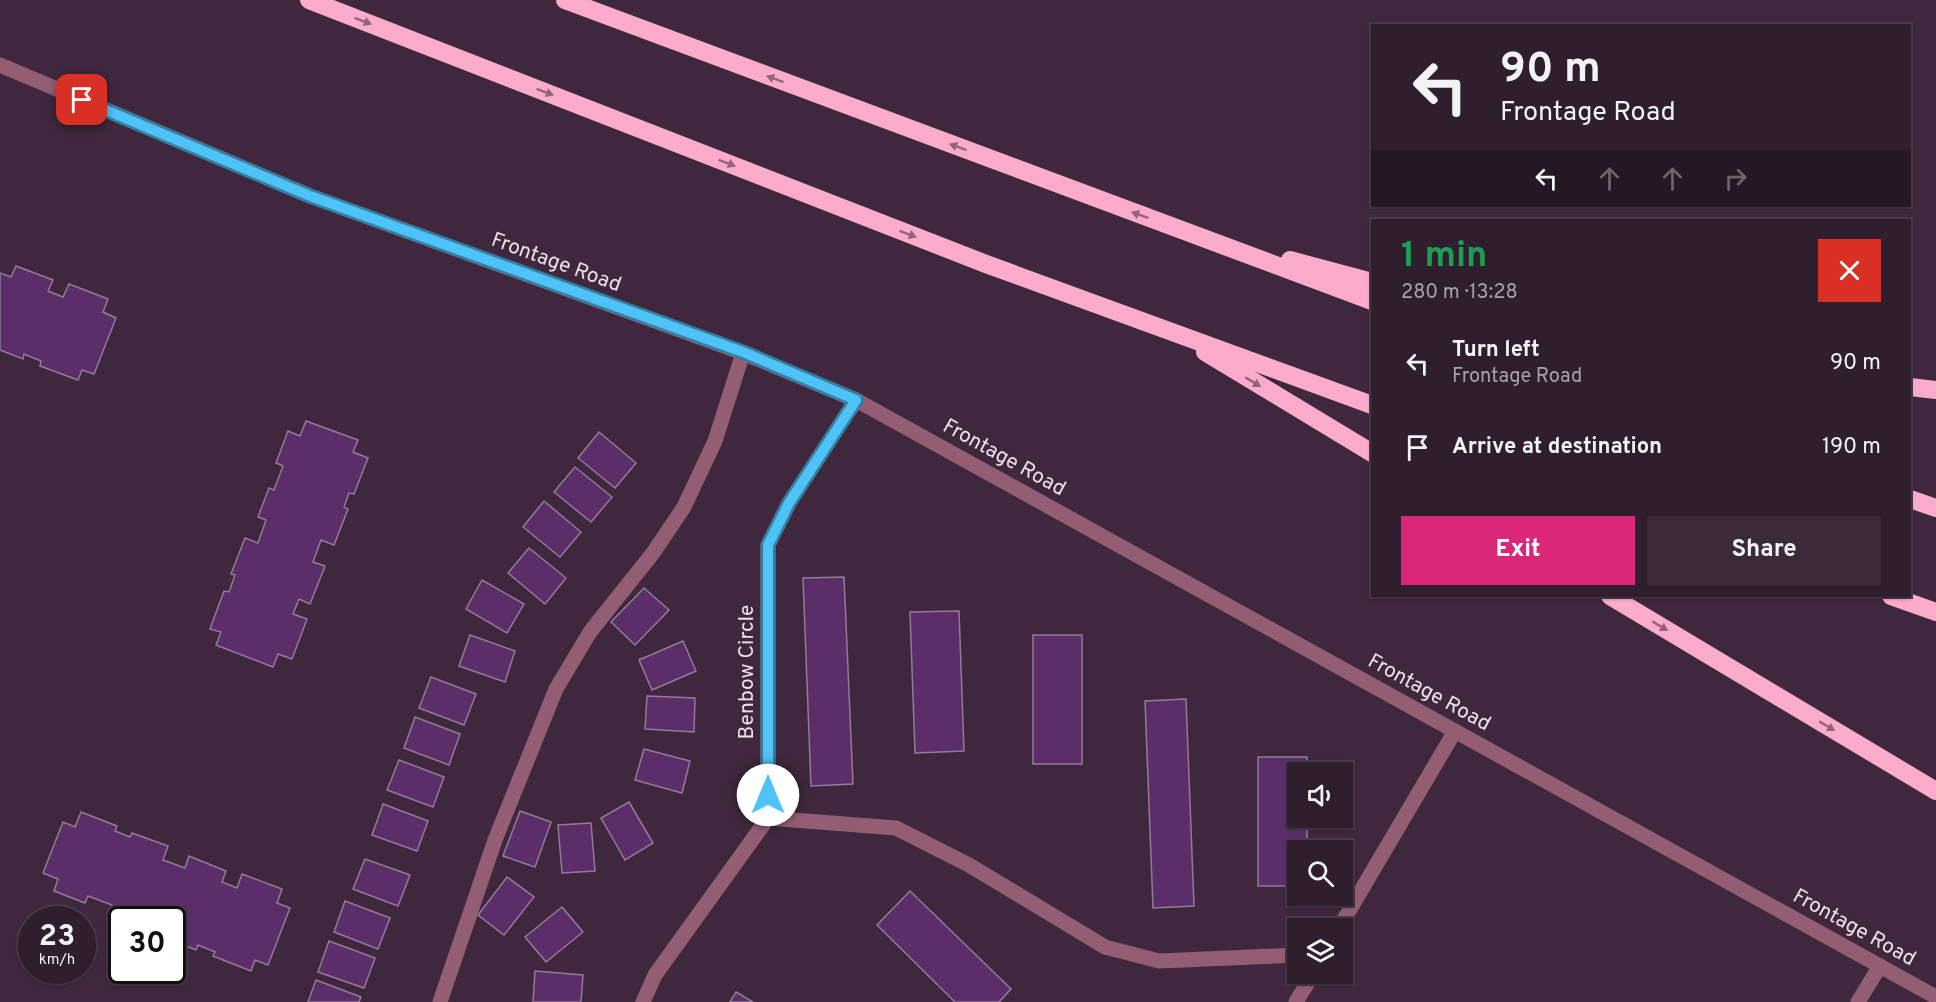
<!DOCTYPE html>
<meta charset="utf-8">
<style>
:root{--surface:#2f1e2e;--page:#3b2b3a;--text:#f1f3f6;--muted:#a7a2aa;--line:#4a3c4a;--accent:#db2777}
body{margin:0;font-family:Overpass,sans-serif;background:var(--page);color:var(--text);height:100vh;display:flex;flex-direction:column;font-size:22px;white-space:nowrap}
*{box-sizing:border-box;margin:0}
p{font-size:20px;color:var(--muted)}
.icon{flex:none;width:33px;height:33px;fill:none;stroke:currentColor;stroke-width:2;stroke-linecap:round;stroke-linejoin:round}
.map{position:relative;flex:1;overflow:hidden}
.panel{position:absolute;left:1371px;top:219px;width:540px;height:378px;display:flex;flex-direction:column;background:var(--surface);border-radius:0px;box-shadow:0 2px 4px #0004,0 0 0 2px var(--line)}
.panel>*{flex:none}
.guide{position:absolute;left:1371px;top:24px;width:540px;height:183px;border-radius:0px;box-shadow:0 2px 4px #0004,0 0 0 2px var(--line);background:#2f1e2e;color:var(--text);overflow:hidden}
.fabs{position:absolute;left:1287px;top:762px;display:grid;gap:12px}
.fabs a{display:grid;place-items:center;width:66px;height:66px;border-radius:0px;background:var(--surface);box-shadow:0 2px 4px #0004,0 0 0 2px var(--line);font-size:30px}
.speed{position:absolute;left:18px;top:906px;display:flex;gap:12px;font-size:30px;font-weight:700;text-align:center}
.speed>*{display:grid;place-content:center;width:78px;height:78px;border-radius:50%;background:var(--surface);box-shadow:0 2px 4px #0004,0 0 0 2px var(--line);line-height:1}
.speed small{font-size:15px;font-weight:400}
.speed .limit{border:3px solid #111;border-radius:9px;background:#fff;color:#111}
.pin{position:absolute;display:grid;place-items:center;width:51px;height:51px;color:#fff;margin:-26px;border-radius:12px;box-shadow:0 3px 9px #0006}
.me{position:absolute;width:66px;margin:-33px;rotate:0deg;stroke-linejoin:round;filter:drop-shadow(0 0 4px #0008)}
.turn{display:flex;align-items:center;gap:21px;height:126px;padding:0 30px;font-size:27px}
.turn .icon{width:78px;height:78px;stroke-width:2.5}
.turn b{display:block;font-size:42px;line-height:51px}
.lanes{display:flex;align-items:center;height:57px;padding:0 30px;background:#0003;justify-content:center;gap:30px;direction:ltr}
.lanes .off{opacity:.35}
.round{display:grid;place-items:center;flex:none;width:63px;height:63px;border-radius:0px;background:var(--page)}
.overview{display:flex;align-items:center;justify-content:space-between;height:102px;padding:0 30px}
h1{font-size:36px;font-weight:700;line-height:45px;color:#1e9e55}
.cta{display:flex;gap:12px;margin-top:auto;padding:12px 30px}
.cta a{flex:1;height:69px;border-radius:0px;background:var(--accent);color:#fff;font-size:24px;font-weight:700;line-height:69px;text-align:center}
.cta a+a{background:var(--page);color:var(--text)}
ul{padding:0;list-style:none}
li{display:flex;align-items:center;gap:18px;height:84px;padding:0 30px}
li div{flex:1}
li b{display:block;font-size:22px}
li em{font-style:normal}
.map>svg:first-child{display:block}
.building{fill:#5b2e6a;stroke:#917b98;stroke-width:1.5}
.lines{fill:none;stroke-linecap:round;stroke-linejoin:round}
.minor{stroke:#935d74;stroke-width:15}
.motorway{stroke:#fbabcc;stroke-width:18}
.oneway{fill:#94637d}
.route-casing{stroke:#337fa1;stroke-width:15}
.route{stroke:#4fc3f7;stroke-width:10}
.labels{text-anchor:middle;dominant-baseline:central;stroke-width:4.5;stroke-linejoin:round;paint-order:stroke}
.street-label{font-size:21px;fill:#eddeec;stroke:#3f283d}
</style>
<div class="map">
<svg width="1936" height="1002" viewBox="0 0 1936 1002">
<rect width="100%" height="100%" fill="#3f283d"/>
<!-- building -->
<g class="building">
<polygon points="16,266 53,280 48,291 63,297 69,284 108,299 103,312 116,318 94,374 82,370 78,380 40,366 41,361 24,354 23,359 0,350 0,273 11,277"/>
<polygon points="306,421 358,440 353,452 368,458 354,494 349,493 344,507 348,509 334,545 321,540 313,562 325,566 310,604 299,599 293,614 307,619 292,659 278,654 273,667 216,645 221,632 210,629 224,591 229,592 235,575 231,574 245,538 258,543 266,520 258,517 269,488 274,490 283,466 276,463 288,431 300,436"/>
<polygon points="599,432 636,463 615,488 578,458"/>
<polygon points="575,467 612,497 591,522 554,492"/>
<polygon points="544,501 581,532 560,557 523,527"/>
<polygon points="529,548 566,578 545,604 508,573"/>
<polygon points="844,577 853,784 811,786 803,578"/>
<polygon points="482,580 524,604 507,633 466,609"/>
<polygon points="644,588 669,610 635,645 611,622"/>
<polygon points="959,611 964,751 915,753 910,612"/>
<polygon points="470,635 515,651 505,682 459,666"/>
<rect x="1033" y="635" width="49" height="129"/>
<polygon points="683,641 696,671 652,690 639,660"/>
<polygon points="431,677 476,694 464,725 419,708"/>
<polygon points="647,696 695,698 694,732 645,729"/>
<polygon points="1186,699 1194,906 1153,908 1145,701"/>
<polygon points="415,717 460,734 449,765 404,748"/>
<polygon points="644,749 690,761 682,793 635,780"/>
<polygon points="1258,757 1307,757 1307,772 1298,772 1298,818 1307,818 1307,850 1298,850 1298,886 1258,886"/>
<polygon points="399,760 444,777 433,807 387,790"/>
<polygon points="629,802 653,843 625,860 601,818"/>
<polygon points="383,804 428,821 417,851 372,835"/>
<polygon points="520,811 551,822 535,867 503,856"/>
<polygon points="81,812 117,826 115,831 130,837 132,833 168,846 163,860 185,868 189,856 226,871 222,882 237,888 242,874 282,889 277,903 290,908 268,965 255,960 251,971 213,956 215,952 198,945 196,950 172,940 172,920 159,920 143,913 141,920 133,920 110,911 112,905 88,896 85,903 54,891 58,879 43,873 63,822 75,827"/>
<polygon points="591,823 595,871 562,873 558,825"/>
<polygon points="365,859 410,875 398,906 353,889"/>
<polygon points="507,877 534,897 504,935 478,915"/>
<polygon points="910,891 1011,989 999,1002 955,1002 877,925"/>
<polygon points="345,901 390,918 378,949 334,932"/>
<polygon points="562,907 583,932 546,962 525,937"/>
<polygon points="329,941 375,958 364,988 318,972"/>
<polygon points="535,971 583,975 581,1002 533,1002"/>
<polygon points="316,980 361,997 359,1002 308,1002"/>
<polygon points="736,992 753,1002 730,1002"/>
</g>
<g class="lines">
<!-- minor -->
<g class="minor">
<polyline points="0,65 310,196 743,353 856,400 1936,997"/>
<polyline points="768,818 896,828 969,865 1105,947 1159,961 1298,955"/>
<polyline points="1339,928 1455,731"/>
<polyline points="440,1002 495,840 556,689 590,632 653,553 684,507 715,441 743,353"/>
<polyline points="643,1002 655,975 768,818 768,545 789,503 856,400"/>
<polyline points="1296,1002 1313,974"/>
<polyline points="1858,1002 1880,966"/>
</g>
<!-- motorway -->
<g class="motorway">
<polyline points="309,0 986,264 1372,405"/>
<polyline points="565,0 1372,301"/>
<polyline points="1290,260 1372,282"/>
<polyline points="1205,352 1372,453"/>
<polyline points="1910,387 1936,390"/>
<polyline points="1910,499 1936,508"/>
<polyline points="1610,596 1936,791"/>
<polyline points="1891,596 1936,612"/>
</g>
</g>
<!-- one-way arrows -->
<defs><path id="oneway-solid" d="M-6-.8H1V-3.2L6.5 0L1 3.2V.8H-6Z" transform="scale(1.5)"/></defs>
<g class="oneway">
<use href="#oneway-solid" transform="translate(363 21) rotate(21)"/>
<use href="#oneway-solid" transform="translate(775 79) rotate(-160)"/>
<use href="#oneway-solid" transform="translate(545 92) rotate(21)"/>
<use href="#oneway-solid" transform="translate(958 147) rotate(-160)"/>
<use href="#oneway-solid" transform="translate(727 163) rotate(21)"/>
<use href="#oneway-solid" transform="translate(1140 215) rotate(-160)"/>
<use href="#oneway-solid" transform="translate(908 234) rotate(21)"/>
<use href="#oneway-solid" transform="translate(1253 382) rotate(31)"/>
<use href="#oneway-solid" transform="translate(1660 626) rotate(31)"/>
<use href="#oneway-solid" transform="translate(1827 726) rotate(31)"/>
</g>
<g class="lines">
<!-- route casing -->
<g class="route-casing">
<polyline id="route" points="82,100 310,196 743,352 856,400 789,503 768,545 768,795"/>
</g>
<!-- route -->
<use href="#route" class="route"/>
</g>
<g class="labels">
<!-- street labels -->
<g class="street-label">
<text transform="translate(556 263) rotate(20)">Frontage Road</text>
<text transform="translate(1004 458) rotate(29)">Frontage Road</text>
<text transform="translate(747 672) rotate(-90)">Benbow Circle</text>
<text transform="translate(1429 693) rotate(29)">Frontage Road</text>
<text transform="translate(1854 928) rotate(29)">Frontage Road</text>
</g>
</g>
</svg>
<div class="fabs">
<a><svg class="icon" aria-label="sound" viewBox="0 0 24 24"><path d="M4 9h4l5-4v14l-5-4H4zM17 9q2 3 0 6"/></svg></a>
<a><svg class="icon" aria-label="search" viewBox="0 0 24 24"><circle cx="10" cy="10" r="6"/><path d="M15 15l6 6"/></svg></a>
<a><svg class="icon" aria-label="layers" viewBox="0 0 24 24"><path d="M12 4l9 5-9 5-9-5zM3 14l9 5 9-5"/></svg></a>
</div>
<div class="speed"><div>23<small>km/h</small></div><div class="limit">30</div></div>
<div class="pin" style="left:82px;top:100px;background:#d93025"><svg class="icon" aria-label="arrive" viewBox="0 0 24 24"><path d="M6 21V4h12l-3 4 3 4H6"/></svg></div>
<svg class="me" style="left:768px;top:795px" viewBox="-20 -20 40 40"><circle r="19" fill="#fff"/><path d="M0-13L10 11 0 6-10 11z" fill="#4fc3f7"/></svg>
<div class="guide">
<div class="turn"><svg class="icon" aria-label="left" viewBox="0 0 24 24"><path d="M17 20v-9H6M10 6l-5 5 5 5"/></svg><div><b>90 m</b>Frontage Road</div></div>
<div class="lanes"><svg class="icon" aria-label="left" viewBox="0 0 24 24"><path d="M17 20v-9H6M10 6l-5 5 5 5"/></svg><svg class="icon off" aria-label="ahead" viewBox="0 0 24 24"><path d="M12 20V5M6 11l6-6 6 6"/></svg><svg class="icon off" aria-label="ahead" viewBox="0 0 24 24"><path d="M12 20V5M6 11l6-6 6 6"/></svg><svg class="icon off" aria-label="right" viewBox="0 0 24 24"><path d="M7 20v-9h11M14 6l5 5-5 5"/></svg></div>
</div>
<section class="panel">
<div class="overview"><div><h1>1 min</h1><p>280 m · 13:28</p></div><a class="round" style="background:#d93025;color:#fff"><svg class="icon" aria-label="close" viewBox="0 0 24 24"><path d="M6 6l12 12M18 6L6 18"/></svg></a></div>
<ul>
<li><svg class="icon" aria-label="left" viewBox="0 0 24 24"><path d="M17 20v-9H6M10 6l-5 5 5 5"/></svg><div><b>Turn left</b><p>Frontage Road</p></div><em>90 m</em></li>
<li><svg class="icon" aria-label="arrive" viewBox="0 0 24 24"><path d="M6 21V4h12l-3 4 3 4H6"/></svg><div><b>Arrive at destination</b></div><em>190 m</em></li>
</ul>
<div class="cta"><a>Exit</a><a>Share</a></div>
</section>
</div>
